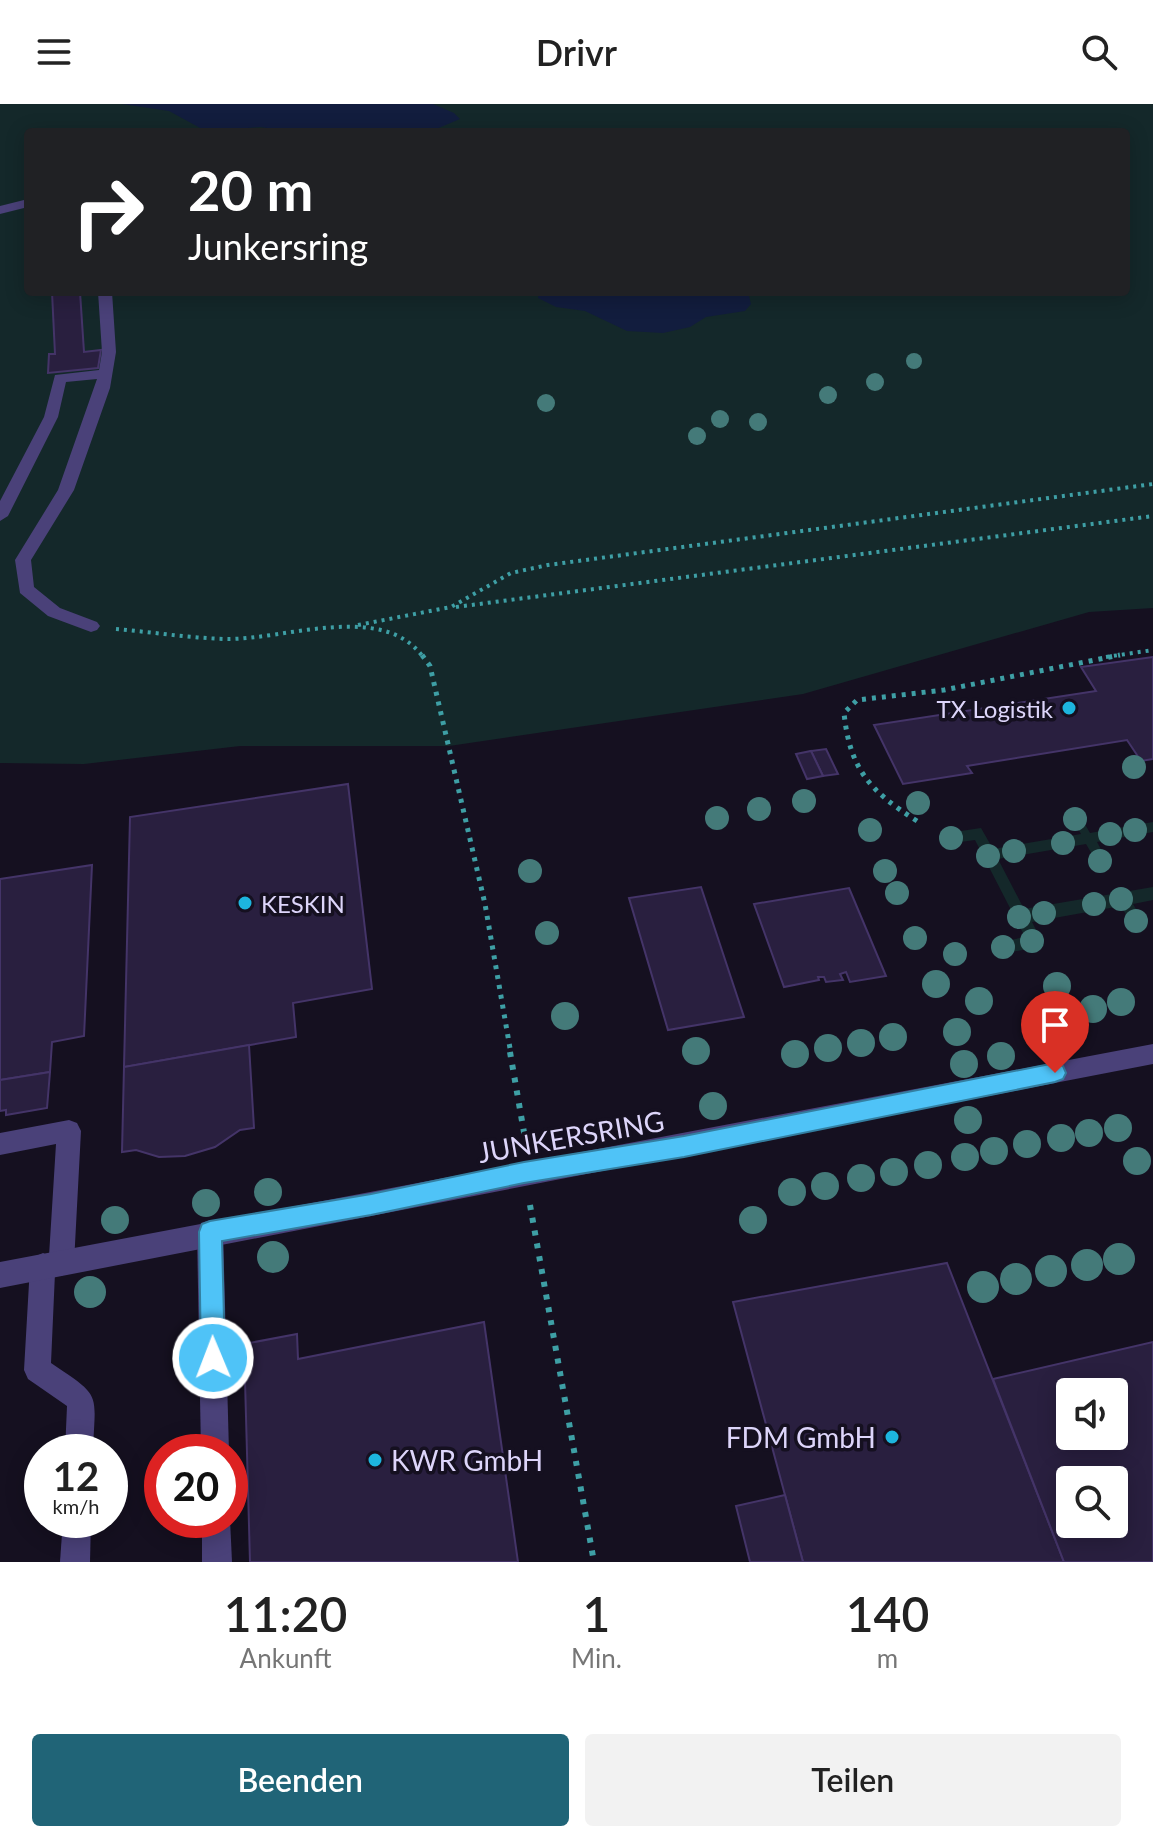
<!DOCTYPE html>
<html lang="de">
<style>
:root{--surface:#fff;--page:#f2f2f2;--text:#222;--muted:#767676;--accent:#206477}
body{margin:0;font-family:Lato,sans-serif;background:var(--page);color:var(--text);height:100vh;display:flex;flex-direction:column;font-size:30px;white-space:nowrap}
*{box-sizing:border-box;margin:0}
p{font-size:26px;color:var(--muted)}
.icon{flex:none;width:44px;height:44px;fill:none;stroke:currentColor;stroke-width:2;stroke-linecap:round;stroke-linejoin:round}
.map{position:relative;height:1458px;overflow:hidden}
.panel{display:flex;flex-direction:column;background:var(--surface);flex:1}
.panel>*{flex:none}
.hud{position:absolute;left:24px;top:24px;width:1106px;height:168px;border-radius:8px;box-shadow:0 4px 20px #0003;background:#202124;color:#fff;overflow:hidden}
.buttons{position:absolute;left:1056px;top:1274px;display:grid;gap:16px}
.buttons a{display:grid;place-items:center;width:72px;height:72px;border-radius:8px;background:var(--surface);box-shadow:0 4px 20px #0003;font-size:40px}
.speed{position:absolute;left:24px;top:1330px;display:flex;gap:16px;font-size:40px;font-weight:700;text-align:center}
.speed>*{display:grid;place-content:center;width:104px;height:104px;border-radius:50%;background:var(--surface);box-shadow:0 4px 20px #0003;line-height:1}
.speed small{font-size:20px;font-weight:400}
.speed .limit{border:12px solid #d22;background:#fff;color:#111}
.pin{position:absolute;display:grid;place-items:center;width:68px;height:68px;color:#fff;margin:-82px -34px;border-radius:50% 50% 50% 0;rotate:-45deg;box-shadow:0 0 8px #0007}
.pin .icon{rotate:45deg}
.me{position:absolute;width:88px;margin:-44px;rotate:359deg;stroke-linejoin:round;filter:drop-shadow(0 0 6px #0008)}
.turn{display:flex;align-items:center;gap:28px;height:168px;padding:0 32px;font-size:36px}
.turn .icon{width:104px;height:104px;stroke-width:2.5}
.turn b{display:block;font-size:56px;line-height:68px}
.eta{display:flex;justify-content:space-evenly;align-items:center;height:136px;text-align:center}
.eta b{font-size:48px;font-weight:600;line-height:56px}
.cta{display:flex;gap:16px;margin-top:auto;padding:16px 32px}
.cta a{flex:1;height:92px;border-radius:8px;background:var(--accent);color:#fff;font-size:32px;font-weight:600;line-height:92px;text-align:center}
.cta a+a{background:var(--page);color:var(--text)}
header{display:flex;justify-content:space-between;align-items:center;height:104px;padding:0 32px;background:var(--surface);font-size:36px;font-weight:600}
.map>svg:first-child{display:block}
.green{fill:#14282a;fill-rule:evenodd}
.water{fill:#121d3e}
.building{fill:#291f3f;stroke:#443468;stroke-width:2;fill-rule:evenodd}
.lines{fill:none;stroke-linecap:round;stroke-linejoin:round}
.path-far2{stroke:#3e9fa5;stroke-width:4;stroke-dasharray:3 5;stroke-linecap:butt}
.path-far1{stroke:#3e9fa5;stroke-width:5;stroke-dasharray:4 6;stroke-linecap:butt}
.path{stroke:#3e9fa5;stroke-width:6;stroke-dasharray:5 8;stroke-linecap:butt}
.service{fill:#4a4179;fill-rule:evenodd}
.minor{fill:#4a4179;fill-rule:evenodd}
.tree{fill:#447a79}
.route{fill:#4fc3f7;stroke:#337fa1;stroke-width:2}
.poi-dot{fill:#1db5de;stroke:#151020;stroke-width:3}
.labels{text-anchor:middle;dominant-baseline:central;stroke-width:7;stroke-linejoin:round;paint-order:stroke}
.poi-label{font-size:24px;fill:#ddd5fa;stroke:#151020;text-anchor:end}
.near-street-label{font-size:28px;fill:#ddd5fa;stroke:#151020}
.near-poi-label{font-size:28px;fill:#ddd5fa;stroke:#151020;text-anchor:end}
</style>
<header><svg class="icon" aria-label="menu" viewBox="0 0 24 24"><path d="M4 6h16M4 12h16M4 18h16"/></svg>Drivr<svg class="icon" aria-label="search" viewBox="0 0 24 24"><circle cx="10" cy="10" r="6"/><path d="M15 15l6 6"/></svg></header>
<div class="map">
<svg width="1153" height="1458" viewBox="0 0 1153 1458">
<rect width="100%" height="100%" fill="#151020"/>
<!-- green -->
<g class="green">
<path d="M0 0H1153V504L1089 508 803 590 449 642H240L84 660 0 659ZM28 28H1126V188H28Z"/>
<polygon points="1078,708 1090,729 1153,718 1153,728 1097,738 1109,760 1099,762 1086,740 998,755 1024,805 1153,783 1153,796 1133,800 1147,824 1135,826 1121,802 1032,818 1044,842 1001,850 996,839 1025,833 975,736 946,740 941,730 981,724 993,745 1081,730 1070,710"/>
</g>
<!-- water -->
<g class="water">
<polygon points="122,0 433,0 454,9 460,15 429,28 294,28 260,23 227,26 202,25 169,7"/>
<polygon points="539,188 748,188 751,200 745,207 706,213 690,223 663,229 627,227 585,207 556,203 538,194"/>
</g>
<!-- building -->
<g class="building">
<polygon points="52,188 80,188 84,248 101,246 98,264 48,269 49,250 55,250"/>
<polygon points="1153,553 1153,655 1141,657 1127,636 967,662 972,669 903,680 874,621 1096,587 1081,563"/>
<polygon points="826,645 838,670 823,672 811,647"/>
<polygon points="811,647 823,672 807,675 796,650"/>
<polygon points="348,680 372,885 293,899 296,933 124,963 130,713"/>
<polygon points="92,761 84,932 52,938 50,968 0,976 0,775"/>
<polygon points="701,783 744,913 668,926 629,794"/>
<polygon points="849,784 886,872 850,878 846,868 840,870 843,876 826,878 824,873 818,873 819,876 784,883 754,800"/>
<polygon points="249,941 254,1024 240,1026 215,1043 185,1052 159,1053 136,1046 122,1048 124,963"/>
<polygon points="50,968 47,1004 6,1011 6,1006 0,1007 0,976"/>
<polygon points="947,1159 1064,1458 803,1458 733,1198"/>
<polygon points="484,1218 518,1458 250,1458 244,1240 297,1230 298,1255"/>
<path d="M1153 1238V1458H1064L993 1275ZM1070 1288H1114V1332H1070ZM1070 1376H1114V1420H1070Z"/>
<polygon points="785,1391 803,1458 750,1458 736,1402"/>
</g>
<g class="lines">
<!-- path-far2 -->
<g class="path-far2">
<polyline points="456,503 1153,412"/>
<polyline points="358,521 451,503 511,469 548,461 1153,380"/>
<path d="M116 525C152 528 189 534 226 535 284 536 383 497 423 553"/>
<polyline points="1106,553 1153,546"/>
</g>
<!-- path-far1 -->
<g class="path-far1">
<polyline points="422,551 430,562 485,800 511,950"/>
<path d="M917 717C870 687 850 666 844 609L857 596 944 586 1120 551"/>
</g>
<!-- path -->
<g class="path">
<polyline points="510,948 526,1040"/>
<polyline points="530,1101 594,1458"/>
</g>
<!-- service -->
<g class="service">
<polygon points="28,95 28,103 0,110 0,102"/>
<polygon points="98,188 112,188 116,248 110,284 74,386 31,456 34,483 60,504 97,518 100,522 97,526 91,528 48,512 20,489 15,456 58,386 97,275 66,278 58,313 8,412 0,417 0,397 44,313 55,271 99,266 102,248"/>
<path d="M69 1016 77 1019 81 1027 74 1159 70 1168 61 1172 55 1169 51 1259C103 1294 95 1287 93 1348H65L67 1302 28 1275 24 1266 30 1162 34 1153 43 1149 49 1152 56 1040 0 1051V1029Z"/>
<polygon points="210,1116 219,1119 223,1128 229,1348 201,1348 197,1128 201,1119"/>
<polygon points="63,1416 91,1416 90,1458 60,1458"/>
<polygon points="202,1416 230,1415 232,1458 202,1458"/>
</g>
<!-- minor -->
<polygon class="minor" points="1153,940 1153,960 0,1184 0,1158"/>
</g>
<!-- trees -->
<g class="tree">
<circle cx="914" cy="257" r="8"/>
<circle cx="875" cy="278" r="9"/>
<circle cx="828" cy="291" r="9"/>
<circle cx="546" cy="299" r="9"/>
<circle cx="720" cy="315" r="9"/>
<circle cx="758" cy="318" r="9"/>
<circle cx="697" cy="332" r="9"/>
<circle cx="1134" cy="663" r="12"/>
<circle cx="804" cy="697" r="12"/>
<circle cx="918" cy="699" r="12"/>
<circle cx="759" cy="705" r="12"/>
<circle cx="717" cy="714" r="12"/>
<circle cx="1075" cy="715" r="12"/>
<circle cx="870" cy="726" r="12"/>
<circle cx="1135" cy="726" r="12"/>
<circle cx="1110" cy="730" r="12"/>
<circle cx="951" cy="734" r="12"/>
<circle cx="1063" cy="739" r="12"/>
<circle cx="1014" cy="747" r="12"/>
<circle cx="988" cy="752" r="12"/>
<circle cx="1100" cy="757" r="12"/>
<circle cx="530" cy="767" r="12"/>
<circle cx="885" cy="767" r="12"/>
<circle cx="897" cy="789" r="12"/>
<circle cx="1121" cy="795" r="12"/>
<circle cx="1094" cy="800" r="12"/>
<circle cx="1044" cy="809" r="12"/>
<circle cx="1019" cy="813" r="12"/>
<circle cx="1136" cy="817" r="12"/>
<circle cx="547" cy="829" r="12"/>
<circle cx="915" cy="834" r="12"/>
<circle cx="1032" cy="837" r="12"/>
<circle cx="1003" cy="843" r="12"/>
<circle cx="955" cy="850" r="12"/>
<circle cx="936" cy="880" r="14"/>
<circle cx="1057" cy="882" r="14"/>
<circle cx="979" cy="897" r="14"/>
<circle cx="1121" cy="898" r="14"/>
<circle cx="1093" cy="905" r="14"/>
<circle cx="1069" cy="910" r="14"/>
<circle cx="565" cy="912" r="14"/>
<circle cx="1037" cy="916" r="14"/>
<circle cx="957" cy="928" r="14"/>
<circle cx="893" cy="933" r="14"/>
<circle cx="861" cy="939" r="14"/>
<circle cx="828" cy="944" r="14"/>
<circle cx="696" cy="947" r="14"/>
<circle cx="795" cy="950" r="14"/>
<circle cx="1001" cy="952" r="14"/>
<circle cx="964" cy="960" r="14"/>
<circle cx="713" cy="1002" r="14"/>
<circle cx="968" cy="1016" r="14"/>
<circle cx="1118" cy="1024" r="14"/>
<circle cx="1089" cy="1029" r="14"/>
<circle cx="1061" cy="1034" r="14"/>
<circle cx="1027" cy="1040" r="14"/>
<circle cx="994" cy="1047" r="14"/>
<circle cx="965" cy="1053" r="14"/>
<circle cx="1137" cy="1057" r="14"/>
<circle cx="928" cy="1061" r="14"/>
<circle cx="894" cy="1068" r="14"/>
<circle cx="861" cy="1074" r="14"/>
<circle cx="825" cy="1082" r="14"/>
<circle cx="268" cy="1088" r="14"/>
<circle cx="792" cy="1088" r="14"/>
<circle cx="206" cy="1099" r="14"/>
<circle cx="115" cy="1116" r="14"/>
<circle cx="753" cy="1116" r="14"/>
<circle cx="273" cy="1153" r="16"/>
<circle cx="1119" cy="1155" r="16"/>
<circle cx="1087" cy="1161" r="16"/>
<circle cx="1051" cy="1167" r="16"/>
<circle cx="1016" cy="1175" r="16"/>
<circle cx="983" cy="1183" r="16"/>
<circle cx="90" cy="1188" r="16"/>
</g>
<!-- route -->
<polygon class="route" points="1055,959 1063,962 1066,969 1063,975 1055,978 684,1053 524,1079 371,1111 222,1137 225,1254 221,1262 213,1266 204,1262 201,1254 199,1128 202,1120 210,1117 371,1090 524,1058 684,1032"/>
<!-- markers -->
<g class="poi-dot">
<circle cx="1069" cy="604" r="8"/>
<circle cx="245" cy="799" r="8"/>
<circle cx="892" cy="1333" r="8"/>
<circle cx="375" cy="1356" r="8"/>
</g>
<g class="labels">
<!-- poi labels -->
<g class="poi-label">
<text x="1053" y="604">TX Logistik</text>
<text x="261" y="799" text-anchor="start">KESKIN</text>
</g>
<!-- near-street labels -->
<g class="near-street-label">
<text transform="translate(571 1032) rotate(-10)">JUNKERSRING</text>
</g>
<!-- near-poi labels -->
<g class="near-poi-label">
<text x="876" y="1333">FDM GmbH</text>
<text x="391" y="1356" text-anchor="start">KWR GmbH</text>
</g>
</g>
</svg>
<div class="buttons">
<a><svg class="icon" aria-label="sound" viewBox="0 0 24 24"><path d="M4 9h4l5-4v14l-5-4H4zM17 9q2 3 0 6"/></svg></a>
<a><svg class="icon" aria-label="search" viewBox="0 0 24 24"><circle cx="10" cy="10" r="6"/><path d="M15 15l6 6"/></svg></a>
</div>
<div class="speed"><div>12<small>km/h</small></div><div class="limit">20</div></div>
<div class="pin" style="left:1055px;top:969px;background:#d93025"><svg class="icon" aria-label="arrive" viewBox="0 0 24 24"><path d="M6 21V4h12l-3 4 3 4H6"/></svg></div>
<svg class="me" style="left:213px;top:1254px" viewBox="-20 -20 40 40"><circle r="17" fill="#4fc3f7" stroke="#fff" stroke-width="3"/><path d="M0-11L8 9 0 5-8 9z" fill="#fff"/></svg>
<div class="hud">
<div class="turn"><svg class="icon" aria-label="right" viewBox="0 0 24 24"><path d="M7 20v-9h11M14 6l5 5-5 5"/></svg><div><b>20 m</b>Junkersring</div></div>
</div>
</div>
<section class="panel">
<div class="eta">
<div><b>11:20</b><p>Ankunft</p></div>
<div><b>1</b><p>Min.</p></div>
<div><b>140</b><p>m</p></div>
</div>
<div class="cta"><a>Beenden</a><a>Teilen</a></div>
</section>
